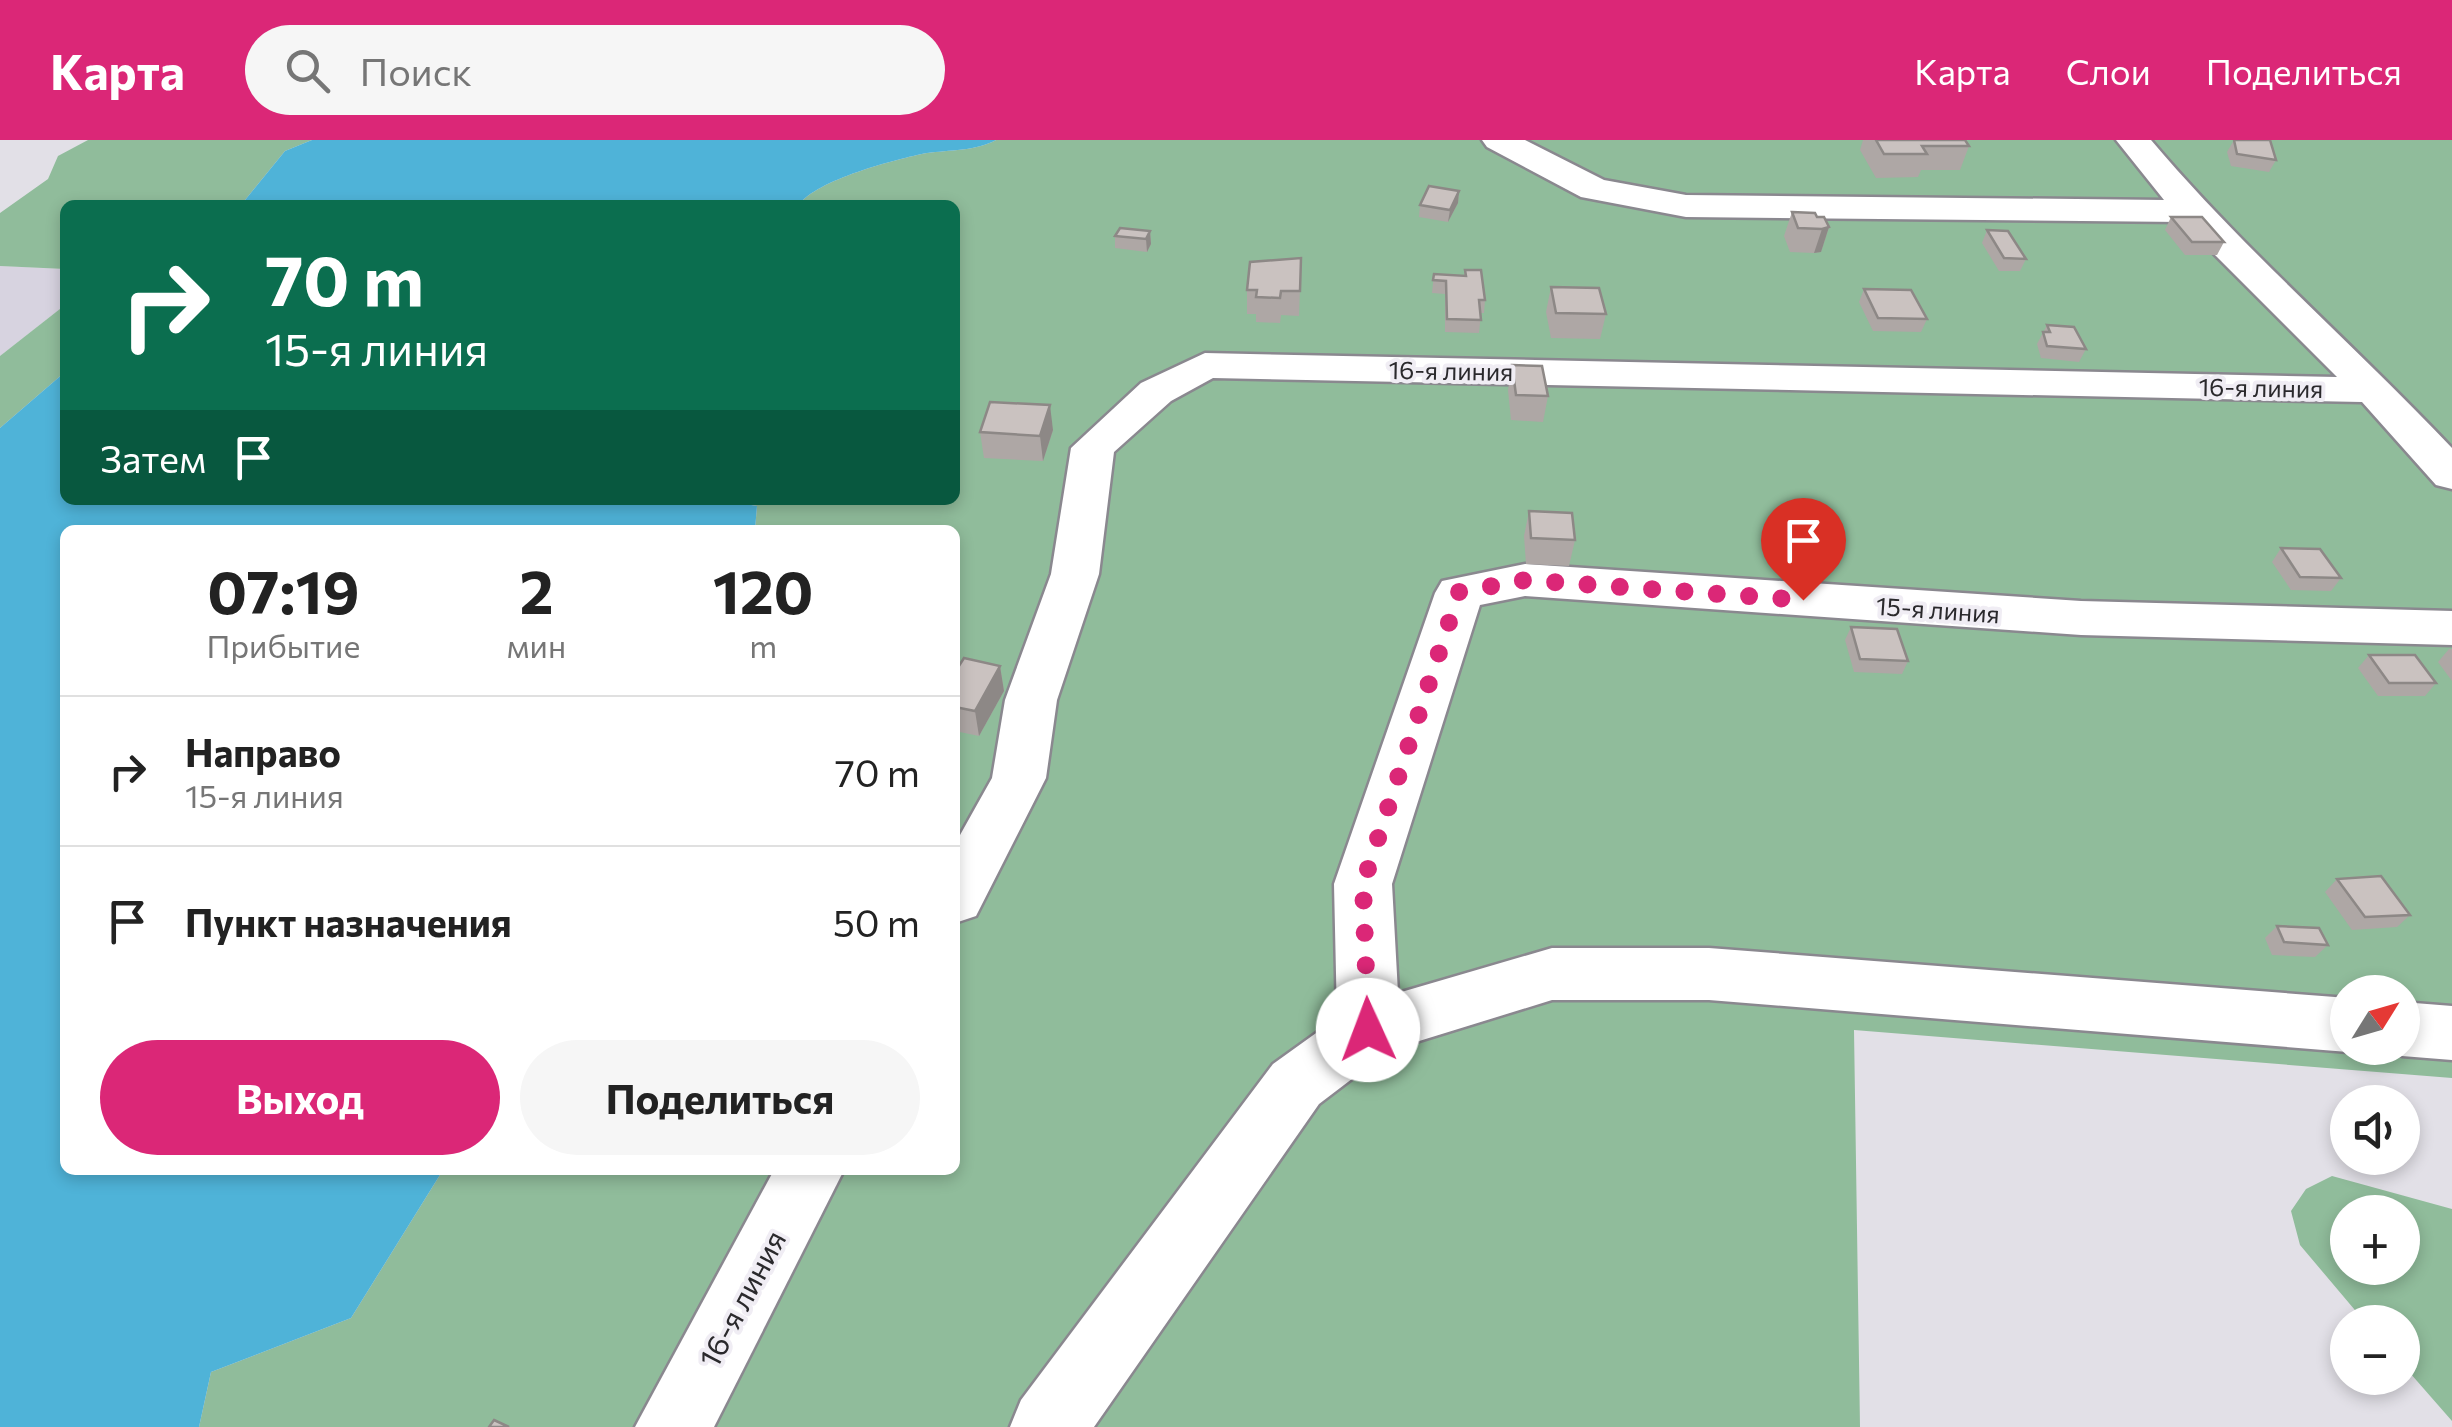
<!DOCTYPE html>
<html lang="ru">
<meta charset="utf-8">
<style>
:root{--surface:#fff;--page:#f6f6f6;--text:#222;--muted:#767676;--line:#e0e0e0;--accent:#db2777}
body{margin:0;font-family:Commissioner,sans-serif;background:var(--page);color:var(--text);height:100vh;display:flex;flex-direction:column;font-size:38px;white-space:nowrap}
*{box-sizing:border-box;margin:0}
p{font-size:32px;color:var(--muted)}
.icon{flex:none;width:55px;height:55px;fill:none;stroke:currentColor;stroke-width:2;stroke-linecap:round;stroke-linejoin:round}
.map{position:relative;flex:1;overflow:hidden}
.details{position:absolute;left:60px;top:385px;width:900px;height:650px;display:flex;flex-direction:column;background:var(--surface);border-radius:15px;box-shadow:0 5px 15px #0003}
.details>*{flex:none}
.guide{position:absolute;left:60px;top:60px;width:900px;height:305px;border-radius:15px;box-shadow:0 5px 15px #0003;background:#0b6e4f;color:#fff;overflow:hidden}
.needle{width:65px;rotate:53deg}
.buttons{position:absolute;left:2330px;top:835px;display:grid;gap:20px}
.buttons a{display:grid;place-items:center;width:90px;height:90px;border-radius:50%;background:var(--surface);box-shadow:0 5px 15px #0003;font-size:50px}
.pin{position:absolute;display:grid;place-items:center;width:85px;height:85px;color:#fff;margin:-102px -42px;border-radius:50% 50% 50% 0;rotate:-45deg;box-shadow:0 0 10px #0007}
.pin .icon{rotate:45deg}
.me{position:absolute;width:110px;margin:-55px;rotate:358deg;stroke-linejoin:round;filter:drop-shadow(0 0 8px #0008)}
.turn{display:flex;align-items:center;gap:35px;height:210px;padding:0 40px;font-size:45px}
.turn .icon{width:130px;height:130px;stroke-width:2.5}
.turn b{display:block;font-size:70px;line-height:85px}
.then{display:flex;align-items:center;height:95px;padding:0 40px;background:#0003;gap:20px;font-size:38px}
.eta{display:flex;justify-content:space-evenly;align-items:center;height:170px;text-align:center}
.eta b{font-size:60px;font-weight:700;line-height:70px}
.primary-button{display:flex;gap:20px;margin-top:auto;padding:20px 40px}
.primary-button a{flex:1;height:115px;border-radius:60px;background:var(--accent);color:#fff;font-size:40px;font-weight:700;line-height:115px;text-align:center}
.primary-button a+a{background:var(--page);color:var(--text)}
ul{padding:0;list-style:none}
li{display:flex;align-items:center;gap:30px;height:150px;padding:0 40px;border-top:2px solid var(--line)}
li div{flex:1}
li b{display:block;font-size:38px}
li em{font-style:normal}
header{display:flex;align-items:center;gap:60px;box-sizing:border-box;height:140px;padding:0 50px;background:var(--accent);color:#fff}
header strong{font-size:48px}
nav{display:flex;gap:55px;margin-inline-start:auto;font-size:35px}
.search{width:700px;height:90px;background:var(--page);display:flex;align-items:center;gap:25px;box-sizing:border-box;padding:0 35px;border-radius:55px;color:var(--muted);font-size:38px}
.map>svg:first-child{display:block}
.built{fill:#d7d3e0}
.green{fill:#90bc9b;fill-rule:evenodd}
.water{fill:#4fb3d8}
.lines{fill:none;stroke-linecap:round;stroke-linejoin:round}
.minor-casing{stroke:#8a888f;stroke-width:5}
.minor{fill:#fff;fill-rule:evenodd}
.wall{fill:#aea7a5}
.shaded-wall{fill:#8d8886}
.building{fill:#cac2c0;stroke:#8d8886;stroke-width:2.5}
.route{stroke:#db2777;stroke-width:18;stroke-dasharray:0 32.4}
.labels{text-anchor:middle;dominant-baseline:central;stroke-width:8;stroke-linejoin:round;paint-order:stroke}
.street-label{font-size:25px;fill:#2a292c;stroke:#f0edf4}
.near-street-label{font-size:30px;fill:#2a292c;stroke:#f0edf4}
</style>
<header>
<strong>Карта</strong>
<div class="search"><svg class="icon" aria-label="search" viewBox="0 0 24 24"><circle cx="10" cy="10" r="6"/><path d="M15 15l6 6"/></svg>Поиск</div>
<nav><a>Карта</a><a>Слои</a><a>Поделиться</a></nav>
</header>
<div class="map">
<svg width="2452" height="1287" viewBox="0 0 2452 1287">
<rect width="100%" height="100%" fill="#e2e0e7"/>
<!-- built -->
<polygon class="built" points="0,126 65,129 65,165 0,216"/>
<!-- green -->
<g class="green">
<polygon points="88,0 312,0 285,11 241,65 65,65 65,129 0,126 0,73 48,39 58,16"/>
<path d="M996 0H2452V938L1854 890 1860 1287H199L211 1232 351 1178 443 1030H955V390H755L757 366 722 360H955V65H799C816 40 896 19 927 13 949 10 976 11 996 0ZM2348 852H2402V908H2348Z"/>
<polygon points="65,165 65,232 0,288 0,216"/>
<path d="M2332 1036 2452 1069V1281L2403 1225 2402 1182H2365L2300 1105 2291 1071 2306 1049ZM2348 1072H2402V1128H2348Z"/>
</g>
<!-- water -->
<g class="water">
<path d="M312 0H996C976 11 949 10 927 13 896 19 816 40 799 65H241L285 11Z"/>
<polygon points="65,232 65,360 722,360 757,366 755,390 65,390 65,1030 443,1030 351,1178 211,1232 199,1287 0,1287 0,288"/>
</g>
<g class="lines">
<!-- minor casing -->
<g class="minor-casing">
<g id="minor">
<path d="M1482 0H1525L1604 40 1686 55 2164 60 2116 0H2151C2244 110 2354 204 2452 308V349L2436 345 2362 262 1213 238 1171 261 1114 312 1099 434 1057 560 1046 638 976 776 955 783V704L992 638 1005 560 1051 434 1071 308 1141 243 1205 213 2337 237 2182 82 1686 77 1581 57 1487 7Z"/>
<polygon points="1525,424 2081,461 2452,471 2452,505 2081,495 1525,456 1480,465 1392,744 1398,853 1552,808 1709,808 2348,858 2348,908 2361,908 2348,912 1709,860 1552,860 1390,910 1319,964 1094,1287 1010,1287 1021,1260 1273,924 1337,878 1334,744 1435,453 1442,441"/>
<polygon points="2402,862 2452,866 2452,920 2402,916 2380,908 2402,908"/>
<polygon points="774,1030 844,1030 714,1287 635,1287"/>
</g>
</g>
<!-- minor -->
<use href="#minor" class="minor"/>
</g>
<!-- wall -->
<g class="wall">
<polygon points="1863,0 1965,0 1969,6 1960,30 1921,30 1918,37 1876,38 1860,10"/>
<polygon points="2234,0 2270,0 2276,20 2269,32 2231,26 2227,12"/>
<polygon points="1459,51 1458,63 1448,82 1419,77 1420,65"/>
<polygon points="1792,72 1817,77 1829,87 1821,112 1814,113 1790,112 1784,96"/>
<polygon points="2171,77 2224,102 2217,115 2185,115 2165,90"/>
<polygon points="1987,90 2026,119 2020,131 1999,131 1982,103"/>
<polygon points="1150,91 1151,104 1147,112 1115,108 1115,96"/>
<polygon points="1301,118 1299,176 1281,175 1280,183 1256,182 1256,174 1247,174 1247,150"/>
<polygon points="1465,130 1485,160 1484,173 1481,173 1479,193 1445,192 1445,154 1432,153 1434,134 1464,136"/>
<polygon points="1551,147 1606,174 1600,199 1551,198 1546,172"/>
<polygon points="1864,149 1927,179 1921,192 1873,191 1859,162"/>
<polygon points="2047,185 2086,209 2079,222 2041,218 2037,204"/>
<polygon points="1512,225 1548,256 1543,282 1511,280 1508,250"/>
<polygon points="1053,290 1043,321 984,318 980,292"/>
<polygon points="1529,371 1575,400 1569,426 1526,424 1524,396"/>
<polygon points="2281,408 2341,438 2331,451 2291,450 2272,422"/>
<polygon points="1851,487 1908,521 1902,534 1854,532 1845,500"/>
<polygon points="2449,509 2452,509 2452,541 2438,522"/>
<polygon points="2369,515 2436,543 2425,556 2378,556 2358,528"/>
<polygon points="1000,526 1004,551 979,596 955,591 955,532"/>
<polygon points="2337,739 2410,775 2397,787 2352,790 2325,752"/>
<polygon points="2277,786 2328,805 2315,817 2272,815 2265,798"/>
</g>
<!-- shaded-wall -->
<g class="shaded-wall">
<polygon points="1459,51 1458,63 1448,82 1450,70"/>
<polygon points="1829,87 1821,112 1814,113 1822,89"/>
<polygon points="1150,91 1151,104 1147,112 1146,99"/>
<polygon points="1050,265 1053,290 1043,321 1040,296"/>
<polygon points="1000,526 1004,551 979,596 975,571"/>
</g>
<!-- building -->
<g class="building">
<polygon points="1876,0 1965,0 1969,6 1922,6 1927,14 1884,14"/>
<polygon points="2234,0 2270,0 2276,20 2237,14"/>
<polygon points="1429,46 1459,51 1450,70 1420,65"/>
<polygon points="1792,72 1815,73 1817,77 1824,77 1829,87 1822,89 1798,88"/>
<polygon points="2171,77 2202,77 2224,102 2192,102"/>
<polygon points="1120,88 1150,91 1146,99 1115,96"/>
<polygon points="1987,90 2008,91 2026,119 2004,118"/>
<polygon points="1301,118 1300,151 1281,151 1280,158 1256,157 1257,150 1247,150 1250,122"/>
<polygon points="1465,130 1481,130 1485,160 1479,160 1481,180 1447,179 1446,141 1433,140 1434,134 1466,136"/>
<polygon points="1551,147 1599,148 1606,174 1556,173"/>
<polygon points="1864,149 1911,150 1927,179 1878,178"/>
<polygon points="2047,185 2074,187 2086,209 2047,206 2043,192 2050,192"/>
<polygon points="1512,225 1542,226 1548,256 1516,255"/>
<polygon points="990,262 1050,265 1040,296 980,292"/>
<polygon points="1529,371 1572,373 1575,400 1531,398"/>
<polygon points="2281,408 2320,409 2341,438 2300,437"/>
<polygon points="1851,487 1897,489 1908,521 1860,519"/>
<polygon points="2369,515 2415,515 2436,543 2389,543"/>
<polygon points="964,518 1000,526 975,571 955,567 955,532"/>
<polygon points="2381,736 2410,775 2365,777 2337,739"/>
<polygon points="2277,786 2319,788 2328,805 2284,802"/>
<polygon points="494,1280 509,1287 489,1287"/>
</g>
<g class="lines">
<!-- route -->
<polyline class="route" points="1368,890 1363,744 1459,452 1525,440 1803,460"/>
</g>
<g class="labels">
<!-- street labels -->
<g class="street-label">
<text transform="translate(1451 230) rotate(1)">16-я линия</text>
<text transform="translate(2261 247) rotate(1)">16-я линия</text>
<text transform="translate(1938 469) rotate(4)">15-я линия</text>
</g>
<!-- near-street labels -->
<g class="near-street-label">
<text transform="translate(741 1158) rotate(-62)">16-я линия</text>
</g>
</g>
</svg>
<div class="buttons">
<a><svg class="needle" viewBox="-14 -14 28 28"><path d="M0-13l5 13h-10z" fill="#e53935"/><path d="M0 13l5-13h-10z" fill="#767676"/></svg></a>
<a><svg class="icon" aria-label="sound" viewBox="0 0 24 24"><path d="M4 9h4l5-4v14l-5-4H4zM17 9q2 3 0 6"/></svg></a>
<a>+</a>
<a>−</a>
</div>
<div class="pin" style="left:1803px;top:460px;background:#d93025"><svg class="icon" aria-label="arrive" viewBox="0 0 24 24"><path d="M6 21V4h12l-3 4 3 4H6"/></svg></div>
<svg class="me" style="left:1368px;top:890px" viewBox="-20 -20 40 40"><circle r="19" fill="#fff"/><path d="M0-13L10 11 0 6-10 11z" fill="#db2777"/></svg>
<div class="guide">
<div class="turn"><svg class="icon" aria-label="right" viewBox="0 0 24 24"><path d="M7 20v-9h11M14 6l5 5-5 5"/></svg><div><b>70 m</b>15-я линия</div></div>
<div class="then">Затем<svg class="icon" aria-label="arrive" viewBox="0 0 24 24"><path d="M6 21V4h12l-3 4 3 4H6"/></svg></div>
</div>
<section class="details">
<div class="eta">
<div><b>07:19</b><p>Прибытие</p></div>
<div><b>2</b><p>мин</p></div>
<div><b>120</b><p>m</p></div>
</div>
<ul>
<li><svg class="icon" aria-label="right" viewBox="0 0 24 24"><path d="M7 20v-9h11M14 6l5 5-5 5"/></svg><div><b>Направо</b><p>15-я линия</p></div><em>70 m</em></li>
<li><svg class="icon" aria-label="arrive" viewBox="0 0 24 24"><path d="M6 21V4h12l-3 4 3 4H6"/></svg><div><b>Пункт назначения</b></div><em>50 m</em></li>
</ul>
<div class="primary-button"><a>Выход</a><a>Поделиться</a></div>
</section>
</div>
